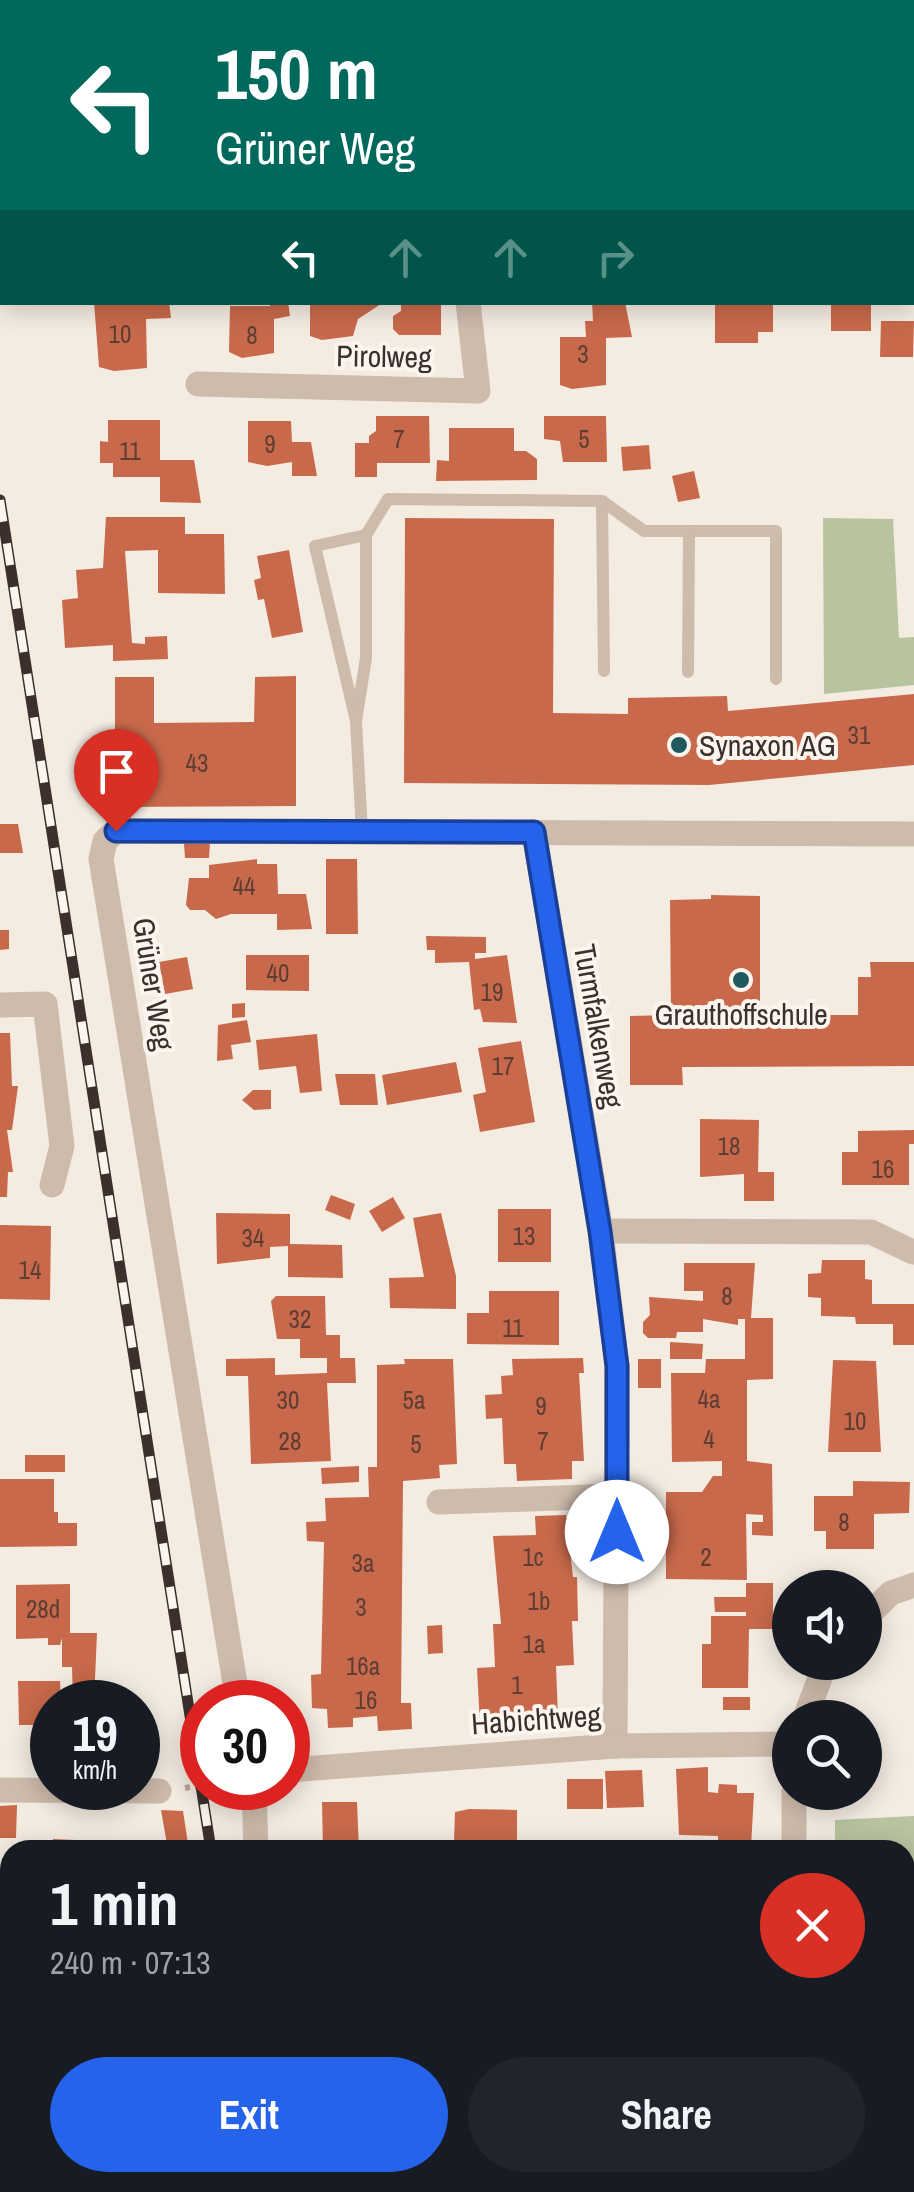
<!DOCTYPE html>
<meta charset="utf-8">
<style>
:root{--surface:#171b24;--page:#20242c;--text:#f1f3f6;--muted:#9ea1a6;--accent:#2563eb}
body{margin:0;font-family:"Archivo Narrow",sans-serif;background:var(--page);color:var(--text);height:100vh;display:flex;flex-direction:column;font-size:38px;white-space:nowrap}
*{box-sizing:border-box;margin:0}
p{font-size:32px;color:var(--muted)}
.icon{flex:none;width:55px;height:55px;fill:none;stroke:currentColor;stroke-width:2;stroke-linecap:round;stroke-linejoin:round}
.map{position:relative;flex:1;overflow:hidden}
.panel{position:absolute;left:0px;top:1840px;width:915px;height:352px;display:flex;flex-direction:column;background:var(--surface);border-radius:30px 30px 0 0;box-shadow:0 5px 25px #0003}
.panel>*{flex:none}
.hud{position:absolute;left:0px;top:0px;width:915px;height:305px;box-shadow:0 5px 25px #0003;background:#00695c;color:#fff;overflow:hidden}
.tools{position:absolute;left:772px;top:1570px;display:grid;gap:20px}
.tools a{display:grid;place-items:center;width:110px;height:110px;border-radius:50%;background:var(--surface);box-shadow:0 5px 25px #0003;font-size:50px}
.speed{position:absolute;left:30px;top:1680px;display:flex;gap:20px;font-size:50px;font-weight:700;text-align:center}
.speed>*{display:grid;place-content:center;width:130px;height:130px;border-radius:50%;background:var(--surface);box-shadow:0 5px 25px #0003;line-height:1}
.speed small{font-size:25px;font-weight:400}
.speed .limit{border:15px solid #d22;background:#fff;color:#111}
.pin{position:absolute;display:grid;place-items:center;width:85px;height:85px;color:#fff;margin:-102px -42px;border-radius:50% 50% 50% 0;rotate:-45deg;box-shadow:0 0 10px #0007}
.pin .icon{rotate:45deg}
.me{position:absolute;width:110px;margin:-55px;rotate:0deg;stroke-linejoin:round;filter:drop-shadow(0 0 8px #0008)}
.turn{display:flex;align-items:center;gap:35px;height:210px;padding:0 50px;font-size:45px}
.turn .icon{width:130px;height:130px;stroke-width:2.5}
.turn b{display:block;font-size:70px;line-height:85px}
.lanes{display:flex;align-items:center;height:95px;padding:0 50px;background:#0003;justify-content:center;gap:50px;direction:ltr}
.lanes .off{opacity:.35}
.round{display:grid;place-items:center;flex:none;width:105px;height:105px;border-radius:52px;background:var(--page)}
.headline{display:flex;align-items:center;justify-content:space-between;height:170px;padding:0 50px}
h1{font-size:60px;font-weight:700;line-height:75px}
.cta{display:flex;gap:20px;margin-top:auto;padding:20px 50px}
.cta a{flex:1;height:115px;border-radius:60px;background:var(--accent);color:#fff;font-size:40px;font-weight:700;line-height:115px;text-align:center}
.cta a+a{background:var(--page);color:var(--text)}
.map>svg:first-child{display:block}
.green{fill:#b8c4a0}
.building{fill:#c8694b}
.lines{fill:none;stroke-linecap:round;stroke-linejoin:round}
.path{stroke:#b9a596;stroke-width:6;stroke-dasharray:5 5;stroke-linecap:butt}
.service{stroke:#cdbbac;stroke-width:12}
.minor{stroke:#cdbbac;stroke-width:25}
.rail-casing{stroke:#3b302b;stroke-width:11}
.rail{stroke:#fbf5ee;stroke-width:8;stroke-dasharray:22;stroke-linecap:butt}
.route-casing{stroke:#184099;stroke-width:25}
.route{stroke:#2563eb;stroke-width:18}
.poi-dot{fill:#1f5a5e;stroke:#fbf5ee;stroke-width:4}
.labels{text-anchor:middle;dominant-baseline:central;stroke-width:8;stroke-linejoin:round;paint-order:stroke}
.number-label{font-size:25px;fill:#5e3e33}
.street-label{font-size:30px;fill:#3b302b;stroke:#fbf5ee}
.poi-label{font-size:30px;fill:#3b302b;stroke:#fbf5ee;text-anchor:start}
</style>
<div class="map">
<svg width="914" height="2192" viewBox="0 0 914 2192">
<rect width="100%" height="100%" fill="#f4ebe1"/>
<!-- green -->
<g class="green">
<polygon points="823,518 893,519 899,638 914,637 914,685 824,694"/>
<polygon points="914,1816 914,2192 829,2192 829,2183 905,2182 905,1850 835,1850 835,1820"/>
</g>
<!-- building -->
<g class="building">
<polygon points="94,302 169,302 171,318 146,319 147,368 114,371 99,367"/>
<polygon points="270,302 288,302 290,316 274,319 274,353 242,358 229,352 230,306 270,306"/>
<polygon points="310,302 384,302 358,319 353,336 322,340 310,336"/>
<polygon points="401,302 441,302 441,335 399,335 393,329 393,316 401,311"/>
<polygon points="592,302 625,302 632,337 606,338 606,385 572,389 560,385 560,337 586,337 585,321 593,321"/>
<polygon points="715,302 773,302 773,332 758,332 758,343 715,343"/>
<rect x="831" y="302" width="40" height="29"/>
<polygon points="881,321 914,321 913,357 880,357"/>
<polygon points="376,416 429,416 430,463 377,463 377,477 355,477 355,443 369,443 369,436 376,431"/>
<polygon points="544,416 606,416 607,462 563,462 560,441 544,439"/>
<polygon points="108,420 160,420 160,460 194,460 201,503 160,502 160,477 113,477 113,463 100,463 100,441 108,442"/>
<polygon points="248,421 291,421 292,442 311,442 317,476 292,476 292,462 267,466 248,462"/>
<polygon points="449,428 514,428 514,451 526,451 537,459 537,480 436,481 437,460 449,461"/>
<polygon points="649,445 651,469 623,471 621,447"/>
<polygon points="694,471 700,498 678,502 672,476"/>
<polygon points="106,517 185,517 185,534 224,534 225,594 158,593 158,550 125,551 132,643 145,644 145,637 167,636 168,659 113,661 113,645 65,648 62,600 78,598 76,570 103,568"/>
<polygon points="405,518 554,519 553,713 628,714 628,698 727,696 728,711 914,694 914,765 709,785 404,783"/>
<polygon points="289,550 303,632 272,638 264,599 258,600 254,580 261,578 257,556"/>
<polygon points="296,676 296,806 115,807 115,677 154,677 154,723 254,722 255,677"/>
<polygon points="0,824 18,824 23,853 0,853"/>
<polygon points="184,843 210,843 209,858 185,858"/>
<polygon points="257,859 257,864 277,864 278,894 306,894 312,929 277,930 277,914 231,914 216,919 205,910 190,910 186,905 189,878 209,878 209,865"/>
<polygon points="326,859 357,859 358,934 326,934"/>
<polygon points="711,895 760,896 760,1015 858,1015 858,977 871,977 870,962 914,962 914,1066 682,1067 683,1085 630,1085 630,1016 671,1015 670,900 711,899"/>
<polygon points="0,930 9,930 9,949 0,950"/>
<polygon points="426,936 486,937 486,953 475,953 475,959 507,955 517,1023 483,1022 480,1009 474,1010 469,962 435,963 435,950 427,950"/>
<polygon points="246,955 309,955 309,991 246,990"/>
<polygon points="187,957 193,989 165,994 159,962"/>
<polygon points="245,1003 245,1017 232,1018 232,1004"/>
<polygon points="247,1020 251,1042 231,1045 233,1059 217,1061 218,1025"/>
<polygon points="0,1033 10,1033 12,1086 18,1086 12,1130 7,1130 13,1172 8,1172 7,1197 0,1197"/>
<polygon points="317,1034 322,1091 300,1093 296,1066 259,1070 256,1040"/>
<polygon points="521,1041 535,1122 480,1132 473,1095 486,1092 478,1048"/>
<polygon points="456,1062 462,1092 387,1105 382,1075"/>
<polygon points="335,1074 375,1074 378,1105 340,1105"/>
<polygon points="253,1090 271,1090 271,1109 254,1110 242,1100"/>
<polygon points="700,1119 759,1120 758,1172 774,1172 774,1201 744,1201 744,1174 700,1177"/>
<polygon points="914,1130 914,1144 909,1144 909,1185 842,1185 842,1152 858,1152 858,1131"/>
<polygon points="331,1195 355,1204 350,1220 325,1210"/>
<polygon points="393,1197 405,1218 382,1232 369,1211"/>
<rect x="498" y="1209" width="53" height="53"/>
<polygon points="216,1213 290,1214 290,1244 342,1245 343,1278 288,1277 288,1246 270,1247 270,1258 217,1264"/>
<polygon points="441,1213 456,1276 456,1309 390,1308 389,1278 424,1277 413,1218"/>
<polygon points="0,1225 51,1226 50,1300 0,1299"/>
<polygon points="822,1260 865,1260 865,1279 872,1280 872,1304 914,1304 914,1345 893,1345 893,1324 856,1324 855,1317 821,1316 821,1298 808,1297 808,1274 821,1273"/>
<polygon points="684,1263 755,1263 751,1318 773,1318 773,1379 747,1380 747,1461 772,1464 773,1536 752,1535 752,1522 763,1522 763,1515 746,1514 747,1580 666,1579 666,1492 702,1492 713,1476 722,1476 722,1461 672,1462 671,1373 705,1373 706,1359 745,1359 745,1319 738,1319 738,1325 703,1319 703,1332 677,1332 676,1338 648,1338 643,1333 643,1322 650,1315 649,1297 703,1301 703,1291 684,1291"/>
<polygon points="489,1291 559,1291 559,1345 467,1344 467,1313 489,1313"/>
<polygon points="276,1296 325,1296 326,1335 340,1335 340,1358 355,1358 356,1383 327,1383 331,1461 251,1464 248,1376 226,1376 226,1359 275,1358 275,1375 327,1373 327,1358 300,1358 300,1339 277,1339 271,1301"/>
<polygon points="670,1342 703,1344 702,1359 670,1359"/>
<polygon points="583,1358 584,1373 579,1373 584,1461 572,1461 572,1479 517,1481 516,1464 504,1464 502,1418 486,1419 485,1395 502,1394 501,1376 513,1375 512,1359"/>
<polygon points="404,1359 453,1359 457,1464 439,1465 440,1478 403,1481 401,1703 411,1703 412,1729 378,1731 377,1716 353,1718 353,1727 328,1728 327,1709 312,1708 311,1675 321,1674 324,1542 307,1541 306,1522 326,1521 325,1498 369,1497 368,1467 377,1467 377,1365 405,1364"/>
<rect x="638" y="1359" width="23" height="29"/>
<polygon points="833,1360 876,1361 881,1452 828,1452"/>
<rect x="25" y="1455" width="40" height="17"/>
<polygon points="359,1466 359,1482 322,1484 321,1468"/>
<polygon points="0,1479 54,1479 54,1512 58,1512 58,1523 77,1523 77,1546 0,1547"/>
<polygon points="853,1481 910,1482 909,1513 874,1514 874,1549 826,1549 826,1531 814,1531 814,1496 853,1496"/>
<polygon points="566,1515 573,1577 577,1577 578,1621 572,1621 574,1665 556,1666 558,1718 480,1725 477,1668 495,1667 493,1624 501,1624 493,1536 536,1535 535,1516"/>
<polygon points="746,1583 773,1583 773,1629 749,1629 748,1688 702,1688 702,1644 711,1644 711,1616 746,1616 746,1612 715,1612 714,1597 746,1597"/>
<polygon points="70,1584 70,1633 97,1633 94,1702 73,1702 72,1667 62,1667 62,1638 60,1645 48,1645 48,1638 16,1639 16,1585"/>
<polygon points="442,1625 443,1653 428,1654 427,1626"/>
<polygon points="18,1681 60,1681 61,1702 52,1702 52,1725 19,1725"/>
<rect x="723" y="1697" width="27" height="13"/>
<polygon points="708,1767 708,1792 718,1793 719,1784 737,1785 737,1793 754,1793 751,1847 718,1846 718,1836 679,1835 676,1769"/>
<polygon points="642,1770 644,1807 607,1808 605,1771"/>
<rect x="567" y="1779" width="36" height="30"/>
<polygon points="322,1802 357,1802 359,1850 323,1850"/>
<polygon points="17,1805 16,1838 0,1838 0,1806"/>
<polygon points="469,1809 517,1810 517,1850 468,1850 469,1842 454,1842 455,1812"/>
<polygon points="161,1810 183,1811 189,1850 168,1850"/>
<polygon points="53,1839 121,1842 120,1850 52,1850"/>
<polygon points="0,1967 10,1968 10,1985 0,1985"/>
<rect x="373" y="2182" width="163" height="10"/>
<polygon points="678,2182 720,2182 720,2192 661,2192 661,2185 678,2186"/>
</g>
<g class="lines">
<!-- path -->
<polyline class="path" points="185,1788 202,1785"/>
<!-- service -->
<g class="service">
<polyline points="91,0 91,2"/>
<polyline points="689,531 776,531 776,679"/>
<polyline points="604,671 602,501 644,531 689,531 688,672"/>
<polyline points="356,721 315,546 366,535 388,499 602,501"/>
<polyline points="362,833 356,721 366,658 366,535"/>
<polyline points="0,2070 10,2070"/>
</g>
<!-- minor -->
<g class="minor">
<polyline points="356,0 358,2"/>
<polyline points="912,223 914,223"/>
<polyline points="198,384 478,391 468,302"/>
<polyline points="534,832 601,1231 617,1366 615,1746"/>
<polyline points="0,1005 45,1004 62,1146 52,1185"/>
<polyline points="601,1231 871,1232 913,1252"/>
<polyline points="439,1502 617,1496"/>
<polyline points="865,1618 891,1593 914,1585"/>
<polyline points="238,1702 101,859 105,841 116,831 914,834"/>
<polyline points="805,1718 826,1662"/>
<polyline points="288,1770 615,1746 790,1744"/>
<polyline points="254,1788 256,1850"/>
<polyline points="0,1790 159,1791"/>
<polyline points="794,1850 794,1792"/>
<polyline points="305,2182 306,2192"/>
<polyline points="793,2192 793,2182"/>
</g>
<!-- rail casing -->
<g class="rail-casing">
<g id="rail">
<polyline points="0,500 211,1850"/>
<polyline points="263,2182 265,2192"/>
</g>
</g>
<!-- rail -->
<use href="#rail" class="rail"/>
</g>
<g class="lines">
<!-- route casing -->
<g class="route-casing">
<polyline id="route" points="116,831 534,832 600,1231 617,1366 617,1532"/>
</g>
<!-- route -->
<use href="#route" class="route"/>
</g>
<!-- markers -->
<g class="poi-dot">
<circle cx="679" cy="745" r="10"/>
<circle cx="741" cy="980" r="10"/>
</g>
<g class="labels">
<!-- number labels -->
<g class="number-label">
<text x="120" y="334">10</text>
<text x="252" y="335">8</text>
<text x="583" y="354">3</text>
<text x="399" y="439">7</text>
<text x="584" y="439">5</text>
<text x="270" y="444">9</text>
<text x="130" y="451">11</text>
<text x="859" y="735">31</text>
<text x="197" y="763">43</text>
<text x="244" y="886">44</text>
<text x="278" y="973">40</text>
<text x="492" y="992">19</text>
<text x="503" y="1066">17</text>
<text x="729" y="1146">18</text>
<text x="883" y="1169">16</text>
<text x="524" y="1236">13</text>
<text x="253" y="1238">34</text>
<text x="30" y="1270">14</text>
<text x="727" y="1296">8</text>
<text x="300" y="1319">32</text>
<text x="513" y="1328">11</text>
<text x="709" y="1399">4a</text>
<text x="288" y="1400">30</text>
<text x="414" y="1400">5a</text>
<text x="541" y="1406">9</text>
<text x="855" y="1421">10</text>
<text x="709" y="1439">4</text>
<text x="290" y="1441">28</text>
<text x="543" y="1441">7</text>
<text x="416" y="1444">5</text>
<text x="844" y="1522">8</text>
<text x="533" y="1557">1c</text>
<text x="706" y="1557">2</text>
<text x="363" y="1563">3a</text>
<text x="539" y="1601">1b</text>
<text x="361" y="1607">3</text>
<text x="43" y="1609">28d</text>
<text x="534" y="1644">1a</text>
<text x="363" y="1666">16a</text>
<text x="517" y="1685">1</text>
<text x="366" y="1700">16</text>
</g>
<!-- street labels -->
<g class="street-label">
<text transform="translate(384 356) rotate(1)">Pirolweg</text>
<text transform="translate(154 984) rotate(81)">Grüner Weg</text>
<text transform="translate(599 1026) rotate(80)">Turmfalkenweg</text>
<text transform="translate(536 1719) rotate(-4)">Habichtweg</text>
</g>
<!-- poi labels -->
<g class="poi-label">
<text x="699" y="745">Synaxon AG</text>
<text x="741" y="1014" text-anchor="middle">Grauthoffschule</text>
</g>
</g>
</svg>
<div class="tools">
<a><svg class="icon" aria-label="sound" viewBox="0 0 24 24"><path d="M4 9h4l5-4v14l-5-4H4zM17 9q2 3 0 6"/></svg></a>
<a><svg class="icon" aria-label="search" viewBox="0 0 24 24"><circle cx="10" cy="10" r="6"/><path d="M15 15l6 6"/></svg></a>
</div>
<div class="speed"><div>19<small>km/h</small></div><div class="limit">30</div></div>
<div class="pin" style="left:116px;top:831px;background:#d93025"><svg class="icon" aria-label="arrive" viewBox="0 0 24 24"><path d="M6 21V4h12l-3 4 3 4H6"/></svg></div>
<svg class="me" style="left:617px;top:1532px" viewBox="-20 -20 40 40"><circle r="19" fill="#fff"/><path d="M0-13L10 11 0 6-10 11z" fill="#2563eb"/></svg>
<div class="hud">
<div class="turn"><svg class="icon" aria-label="left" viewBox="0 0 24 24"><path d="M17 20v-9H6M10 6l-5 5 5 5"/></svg><div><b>150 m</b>Grüner Weg</div></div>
<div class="lanes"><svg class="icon" aria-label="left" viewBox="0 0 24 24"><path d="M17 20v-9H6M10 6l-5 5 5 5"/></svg><svg class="icon off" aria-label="ahead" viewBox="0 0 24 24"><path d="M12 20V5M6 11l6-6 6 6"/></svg><svg class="icon off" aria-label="ahead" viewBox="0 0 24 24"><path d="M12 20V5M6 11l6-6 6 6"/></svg><svg class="icon off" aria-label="right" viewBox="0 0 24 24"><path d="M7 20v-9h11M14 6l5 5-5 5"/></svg></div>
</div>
<section class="panel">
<div class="headline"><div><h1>1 min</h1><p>240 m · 07:13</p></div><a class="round" style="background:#d93025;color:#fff"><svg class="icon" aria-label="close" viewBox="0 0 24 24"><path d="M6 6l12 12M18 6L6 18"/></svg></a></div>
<div class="cta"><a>Exit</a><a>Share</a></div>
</section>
</div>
